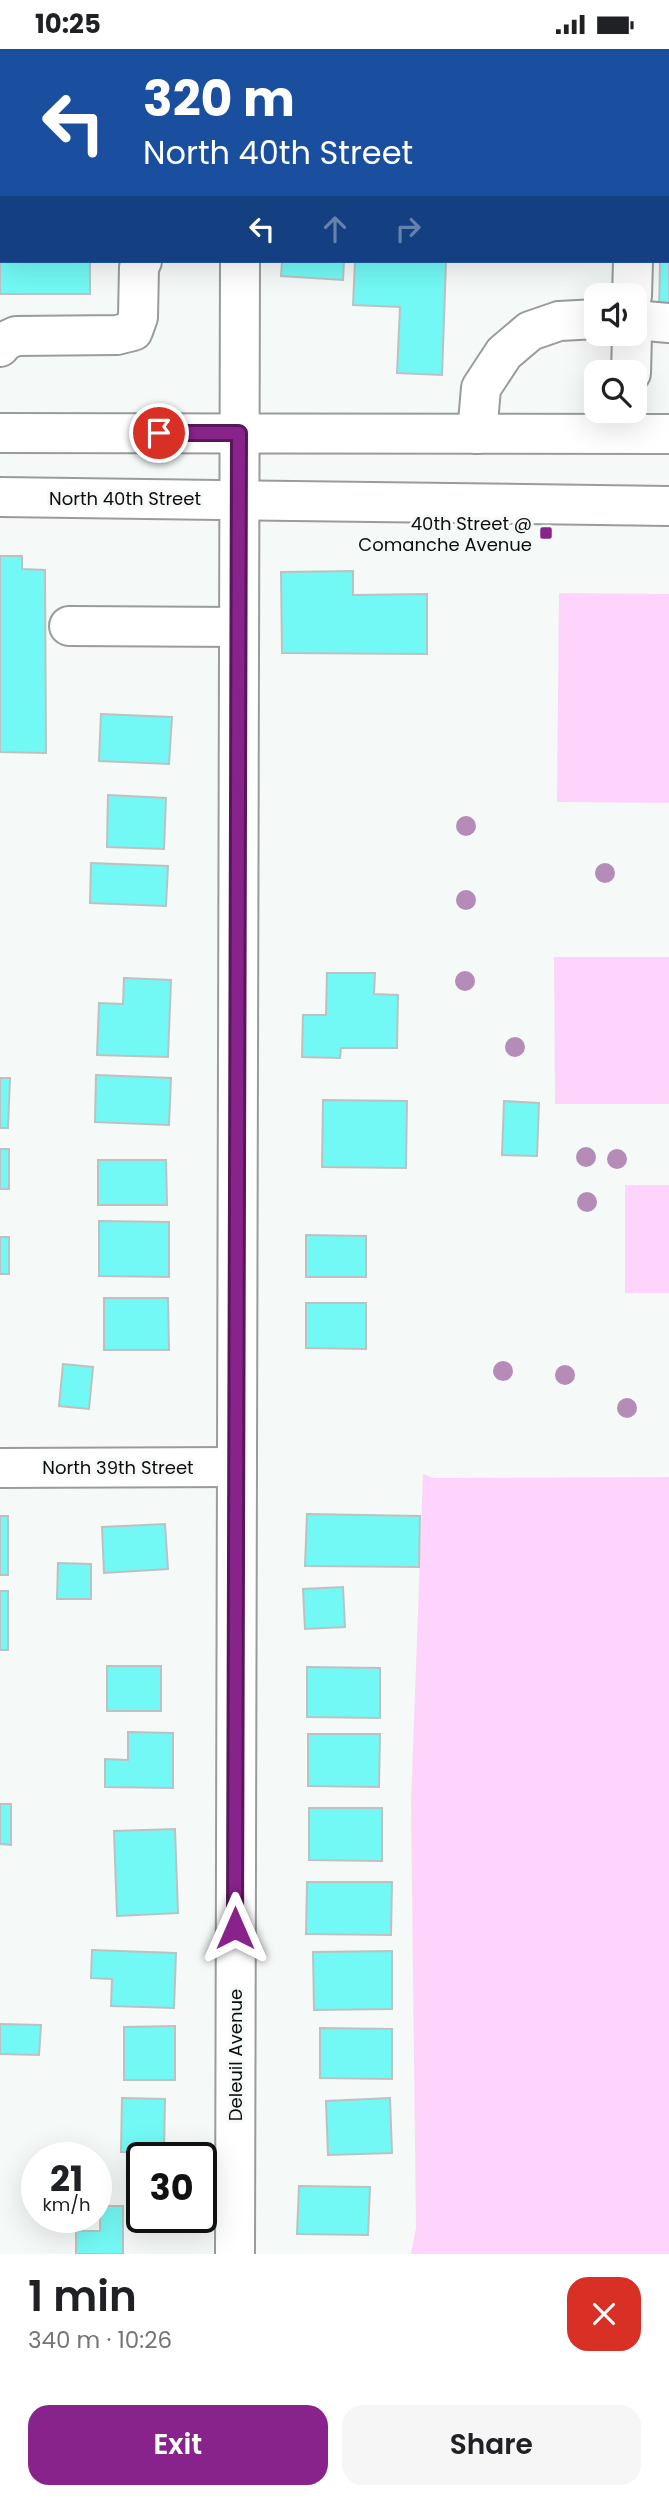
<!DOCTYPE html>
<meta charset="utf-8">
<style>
:root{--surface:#fff;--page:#f6f6f6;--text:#202124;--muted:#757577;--accent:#88238b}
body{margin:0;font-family:Poppins,sans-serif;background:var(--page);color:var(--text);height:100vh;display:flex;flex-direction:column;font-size:26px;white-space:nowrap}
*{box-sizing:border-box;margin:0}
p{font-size:23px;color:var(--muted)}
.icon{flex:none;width:38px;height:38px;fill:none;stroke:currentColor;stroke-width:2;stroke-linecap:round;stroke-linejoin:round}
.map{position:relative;height:2205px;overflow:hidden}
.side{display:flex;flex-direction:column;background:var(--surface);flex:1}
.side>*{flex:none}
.banner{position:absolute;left:0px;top:0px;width:670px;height:214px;box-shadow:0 7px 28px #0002;background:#1a4fa0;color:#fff;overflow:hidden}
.tools{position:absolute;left:584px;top:234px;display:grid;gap:14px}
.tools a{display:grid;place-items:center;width:63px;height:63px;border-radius:14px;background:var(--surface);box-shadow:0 7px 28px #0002;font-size:35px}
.speed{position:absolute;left:21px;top:2093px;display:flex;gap:14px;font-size:35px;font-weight:700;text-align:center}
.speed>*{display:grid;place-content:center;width:91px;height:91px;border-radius:50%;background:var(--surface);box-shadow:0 7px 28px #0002;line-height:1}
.speed small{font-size:18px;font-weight:400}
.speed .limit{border:4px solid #111;border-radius:10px;background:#fff;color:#111}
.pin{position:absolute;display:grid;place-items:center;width:60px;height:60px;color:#fff;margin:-30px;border:4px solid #fff;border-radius:50%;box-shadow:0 2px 7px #0007}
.me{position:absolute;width:77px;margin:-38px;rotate:0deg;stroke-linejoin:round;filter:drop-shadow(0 0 5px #0008)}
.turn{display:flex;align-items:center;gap:24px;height:147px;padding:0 28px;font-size:32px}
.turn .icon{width:91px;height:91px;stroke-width:2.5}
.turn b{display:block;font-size:49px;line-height:60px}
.lanes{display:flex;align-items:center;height:66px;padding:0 28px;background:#0003;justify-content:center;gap:35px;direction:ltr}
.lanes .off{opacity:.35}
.round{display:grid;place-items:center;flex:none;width:74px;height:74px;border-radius:21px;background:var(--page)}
.summary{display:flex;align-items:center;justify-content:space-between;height:119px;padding:0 28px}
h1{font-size:42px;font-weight:600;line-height:52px}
.button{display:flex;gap:14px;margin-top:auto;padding:14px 28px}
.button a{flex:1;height:80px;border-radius:21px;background:var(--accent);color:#fff;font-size:28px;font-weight:600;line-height:80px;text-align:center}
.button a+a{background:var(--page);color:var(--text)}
.status{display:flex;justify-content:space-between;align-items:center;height:49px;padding:0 35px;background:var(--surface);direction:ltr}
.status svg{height:19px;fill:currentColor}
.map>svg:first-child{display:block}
.green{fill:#fed4fd}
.building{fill:#73f9f5;stroke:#bdc1c1;stroke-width:2}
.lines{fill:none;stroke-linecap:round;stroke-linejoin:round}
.minor-casing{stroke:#999c9c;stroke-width:42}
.major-casing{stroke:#999c9c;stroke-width:42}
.minor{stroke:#fff;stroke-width:38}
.major{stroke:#fff;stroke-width:38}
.tree{fill:#b58cb7}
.route-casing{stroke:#58175a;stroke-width:18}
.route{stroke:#88238b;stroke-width:12}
.poi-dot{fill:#88238b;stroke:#f5f9f8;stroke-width:2.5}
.labels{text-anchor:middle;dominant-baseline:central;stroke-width:6;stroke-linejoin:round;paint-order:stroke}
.street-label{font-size:18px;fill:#0c0d0d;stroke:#f5f9f8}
.poi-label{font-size:18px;fill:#0c0d0d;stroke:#f5f9f8;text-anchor:end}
</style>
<div class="status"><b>10:25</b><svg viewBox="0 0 49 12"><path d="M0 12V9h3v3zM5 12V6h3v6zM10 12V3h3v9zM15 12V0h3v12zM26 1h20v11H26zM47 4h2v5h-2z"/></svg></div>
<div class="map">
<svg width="669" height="2205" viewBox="0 0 669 2205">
<rect width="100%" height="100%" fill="#f5f9f8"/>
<!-- green -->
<g class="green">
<polygon points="559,544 669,545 669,754 557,753"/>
<polygon points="554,908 669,908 669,1055 555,1055"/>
<rect x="625" y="1136" width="44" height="108"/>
<polygon points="423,1425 434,1429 669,1428 669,2205 411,2205 416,2179 411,1754"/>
</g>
<!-- building -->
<g class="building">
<rect x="0" y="8" width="2" height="54"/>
<polygon points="669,119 669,262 659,262 660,212 668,212"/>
<polygon points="0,157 2,212 90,212 90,245 0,245"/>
<polygon points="282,212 344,212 343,231 281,227"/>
<polygon points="355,212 446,213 442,326 397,324 400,258 353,256"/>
<polygon points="0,507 22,507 22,520 45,521 46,704 0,703"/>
<polygon points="353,522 353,546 427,545 427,605 282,604 281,523"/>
<polygon points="101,665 172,668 169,715 99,712"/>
<polygon points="108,746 166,749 164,800 107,798"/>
<polygon points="91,814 168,817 166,857 90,854"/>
<polygon points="327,924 375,924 374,945 398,946 397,999 341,999 340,1009 302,1008 303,966 326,966"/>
<polygon points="124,929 171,931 168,1008 97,1006 99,954 123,955"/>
<polygon points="96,1026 171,1029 169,1076 95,1073"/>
<polygon points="0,1029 10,1029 8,1079 0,1079"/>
<polygon points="323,1051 407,1052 406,1119 322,1118"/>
<polygon points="504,1052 539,1054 537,1107 502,1106"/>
<rect x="0" y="1100" width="9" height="40"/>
<polygon points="98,1111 166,1111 167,1156 98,1156"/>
<polygon points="99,1172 169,1173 169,1228 99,1227"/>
<polygon points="306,1186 366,1187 366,1228 306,1228"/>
<rect x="0" y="1188" width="9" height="37"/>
<polygon points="104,1249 168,1249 169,1301 104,1301"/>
<polygon points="306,1254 366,1254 366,1300 306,1299"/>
<polygon points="63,1315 93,1318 89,1360 59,1357"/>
<polygon points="307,1465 420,1467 419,1518 305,1517"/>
<rect x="0" y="1467" width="8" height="59"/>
<polygon points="165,1475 168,1520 104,1524 102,1478"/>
<polygon points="58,1514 91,1515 91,1550 57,1550"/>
<polygon points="343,1538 345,1578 305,1580 303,1540"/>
<rect x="0" y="1542" width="8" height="59"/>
<rect x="107" y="1617" width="54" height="45"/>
<polygon points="307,1618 380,1619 380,1669 307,1668"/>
<polygon points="128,1683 173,1684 173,1739 105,1738 105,1710 128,1711"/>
<polygon points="308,1685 380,1685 379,1738 308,1737"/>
<polygon points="0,1755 11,1755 11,1796 0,1795"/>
<polygon points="309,1759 382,1759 382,1812 309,1811"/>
<polygon points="175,1780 178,1864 117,1867 114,1782"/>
<polygon points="307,1833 392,1833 391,1886 306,1885"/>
<polygon points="92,1901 176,1904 174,1959 111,1957 112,1930 91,1929"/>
<polygon points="392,1902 392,1960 314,1961 313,1903"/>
<polygon points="0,1975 41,1976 39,2006 0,2005"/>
<polygon points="175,1977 175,2031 124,2031 124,1978"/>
<polygon points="320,1979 392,1980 392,2030 320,2029"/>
<polygon points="122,2049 165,2050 164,2104 121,2103"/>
<polygon points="390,2049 392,2104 328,2106 326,2052"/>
<polygon points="299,2137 370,2138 368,2186 297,2185"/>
<polygon points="100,2157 123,2157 123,2205 76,2205 76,2182 100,2182"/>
</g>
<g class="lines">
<!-- minor casing -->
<g class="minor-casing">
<g id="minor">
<polyline points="242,2 242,0"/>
<polyline points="636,2 636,0"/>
<polyline points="632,247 633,212"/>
<polyline points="635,271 669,274"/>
<polyline points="0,298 3,293 16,287 117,286 133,282 138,268 139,218 142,212"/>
<polyline points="631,324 632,285"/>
<polyline points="477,385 481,339 504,304 530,282 559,272 597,270"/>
<polyline points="69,577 238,578"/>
<polyline points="0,1419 235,1418"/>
<polyline points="235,2205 240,212"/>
</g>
</g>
<!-- major casing -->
<g class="major-casing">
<g id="major">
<polyline points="0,384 669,385"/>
<polyline points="0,448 669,457"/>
</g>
</g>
<!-- minor -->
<use href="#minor" class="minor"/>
<!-- major -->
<use href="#major" class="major"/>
</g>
<!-- trees -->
<g class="tree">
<circle cx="466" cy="777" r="10"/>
<circle cx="605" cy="824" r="10"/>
<circle cx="466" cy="851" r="10"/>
<circle cx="465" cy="932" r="10"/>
<circle cx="515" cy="998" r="10"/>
<circle cx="586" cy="1108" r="10"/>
<circle cx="617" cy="1110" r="10"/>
<circle cx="587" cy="1153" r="10"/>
<circle cx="503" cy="1322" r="10"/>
<circle cx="565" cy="1326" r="10"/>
<circle cx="627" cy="1359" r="10"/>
</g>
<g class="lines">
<!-- route casing -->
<g class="route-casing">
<polyline id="route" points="159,384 239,384 235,1879"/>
</g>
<!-- route -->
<use href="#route" class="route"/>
</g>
<!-- markers -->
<rect class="poi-dot" x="539" y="477" width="14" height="14" rx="3.5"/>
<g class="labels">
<!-- street labels -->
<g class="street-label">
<text x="125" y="449">North 40th Street</text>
<text x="118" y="1418">North 39th Street</text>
<text transform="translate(235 2006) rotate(-90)">Deleuil Avenue</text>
</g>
<!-- poi labels -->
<g class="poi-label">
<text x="532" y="474">40th Street @<tspan x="532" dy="21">Comanche Avenue</tspan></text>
</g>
</g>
</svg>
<div class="tools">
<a><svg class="icon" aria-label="sound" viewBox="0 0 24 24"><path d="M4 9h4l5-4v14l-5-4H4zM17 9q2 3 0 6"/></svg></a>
<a><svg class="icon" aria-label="search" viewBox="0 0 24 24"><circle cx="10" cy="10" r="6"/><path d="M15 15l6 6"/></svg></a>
</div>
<div class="speed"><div>21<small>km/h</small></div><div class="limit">30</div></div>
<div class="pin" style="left:159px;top:384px;background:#d93025"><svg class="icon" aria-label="arrive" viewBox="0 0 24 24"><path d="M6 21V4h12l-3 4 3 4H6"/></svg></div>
<svg class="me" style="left:235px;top:1879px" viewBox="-20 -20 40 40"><path d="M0-17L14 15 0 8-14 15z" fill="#88238b" stroke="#fff" stroke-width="4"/></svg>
<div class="banner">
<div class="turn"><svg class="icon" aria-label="left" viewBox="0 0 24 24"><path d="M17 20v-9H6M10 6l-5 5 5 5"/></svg><div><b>320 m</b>North 40th Street</div></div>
<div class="lanes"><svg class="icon" aria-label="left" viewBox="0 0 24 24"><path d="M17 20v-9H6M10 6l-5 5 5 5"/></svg><svg class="icon off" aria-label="ahead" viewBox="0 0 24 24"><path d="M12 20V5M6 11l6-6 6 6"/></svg><svg class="icon off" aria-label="right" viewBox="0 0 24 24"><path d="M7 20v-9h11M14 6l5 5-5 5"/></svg></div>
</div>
</div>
<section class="side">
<div class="summary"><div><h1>1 min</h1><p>340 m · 10:26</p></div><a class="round" style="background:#d93025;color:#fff"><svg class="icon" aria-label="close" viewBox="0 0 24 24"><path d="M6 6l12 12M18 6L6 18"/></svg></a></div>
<div class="button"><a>Exit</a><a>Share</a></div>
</section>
